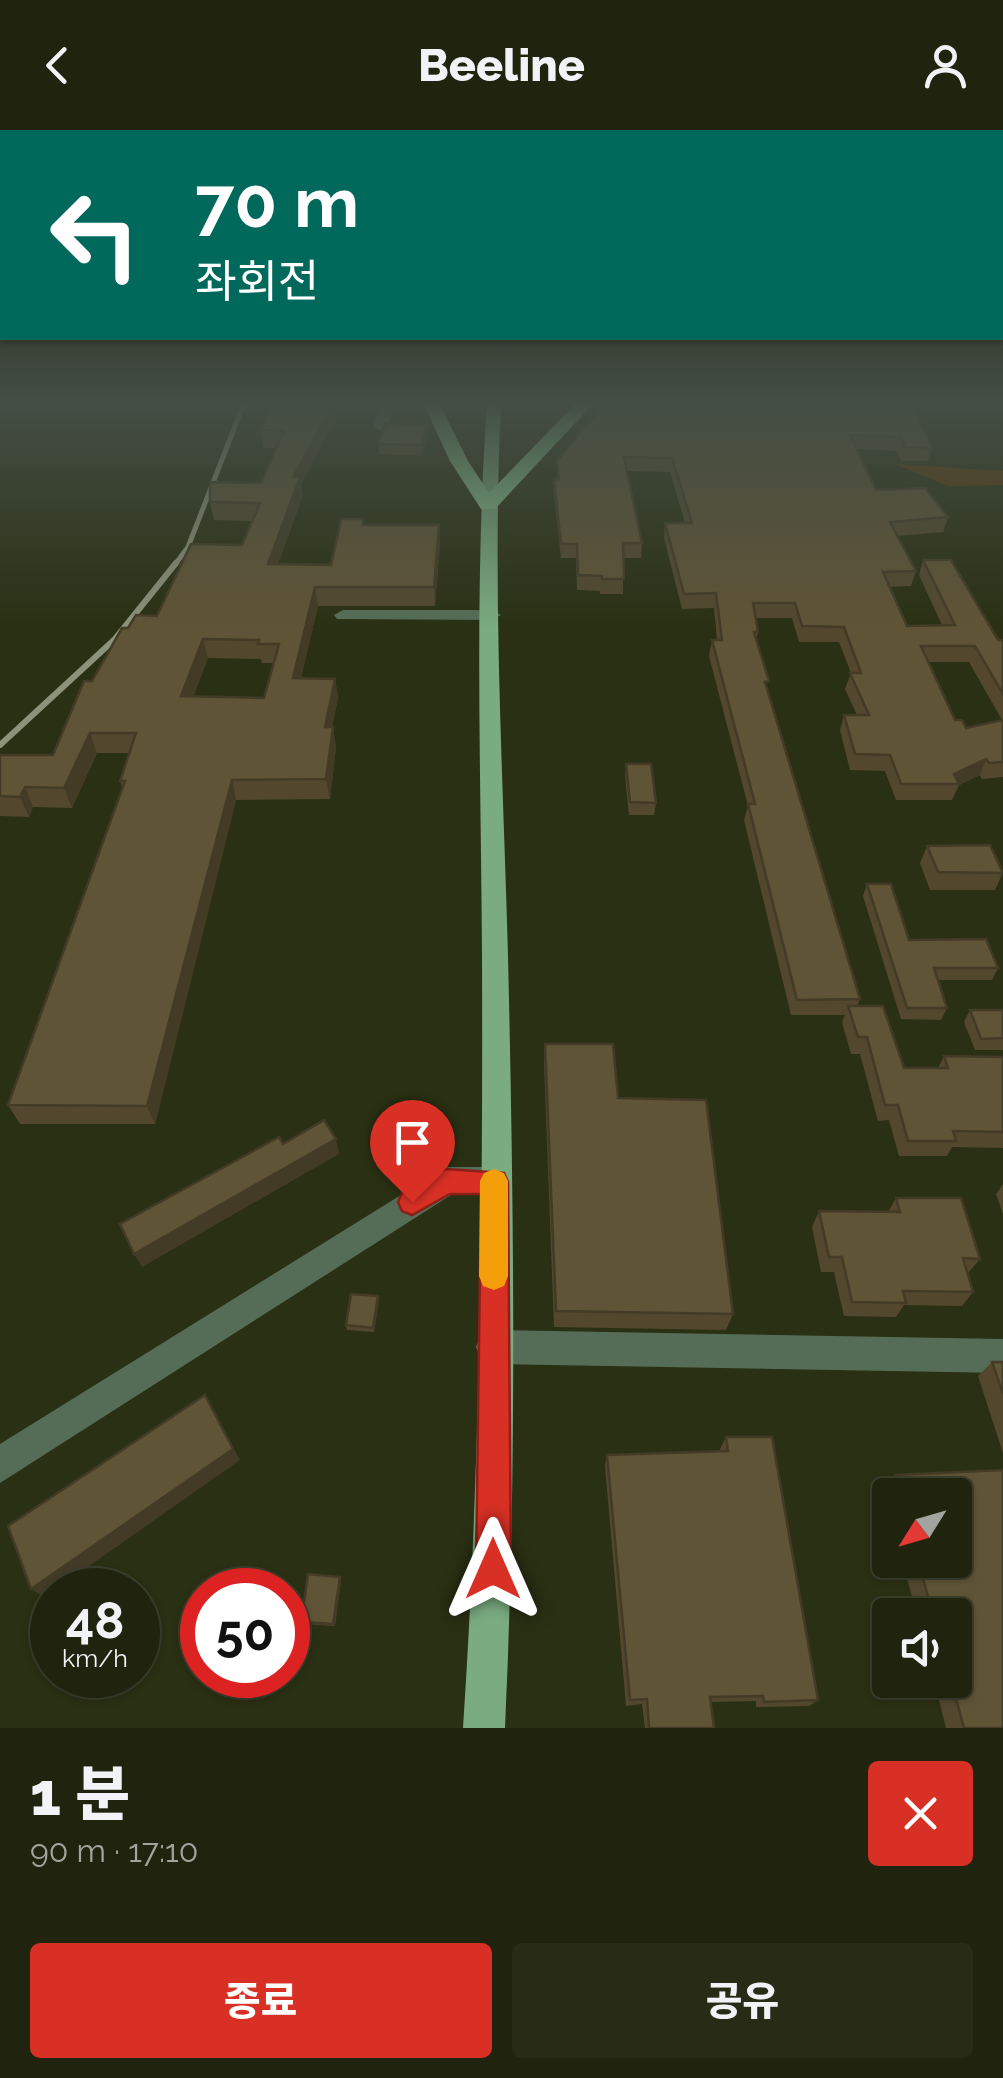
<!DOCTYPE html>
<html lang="ko">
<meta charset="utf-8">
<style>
:root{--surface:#20240e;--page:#282c17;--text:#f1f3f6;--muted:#a2a49e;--line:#3d412e;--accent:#d93025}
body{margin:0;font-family:Raleway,"Noto Sans KR",sans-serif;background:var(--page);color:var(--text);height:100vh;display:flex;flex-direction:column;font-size:38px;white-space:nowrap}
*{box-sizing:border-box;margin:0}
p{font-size:32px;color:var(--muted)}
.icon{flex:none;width:55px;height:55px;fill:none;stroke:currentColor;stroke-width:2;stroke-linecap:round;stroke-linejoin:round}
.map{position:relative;height:1598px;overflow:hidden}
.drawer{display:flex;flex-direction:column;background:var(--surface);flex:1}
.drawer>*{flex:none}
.top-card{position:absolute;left:0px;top:0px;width:1005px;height:210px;box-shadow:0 2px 8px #0004,0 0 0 2px var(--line);background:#00695c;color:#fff;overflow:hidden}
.needle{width:65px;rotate:233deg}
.buttons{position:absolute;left:872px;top:1348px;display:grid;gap:20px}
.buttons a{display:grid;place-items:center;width:100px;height:100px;border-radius:10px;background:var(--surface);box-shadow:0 2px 8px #0004,0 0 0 2px var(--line);font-size:50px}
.speed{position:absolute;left:30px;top:1438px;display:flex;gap:20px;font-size:50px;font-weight:700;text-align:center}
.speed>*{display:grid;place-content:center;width:130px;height:130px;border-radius:50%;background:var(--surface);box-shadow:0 2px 8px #0004,0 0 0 2px var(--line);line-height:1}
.speed small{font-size:25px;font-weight:400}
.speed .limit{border:15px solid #d22;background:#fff;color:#111}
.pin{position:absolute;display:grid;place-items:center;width:85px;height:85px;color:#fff;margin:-102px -42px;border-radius:50% 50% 50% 0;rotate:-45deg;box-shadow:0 0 10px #0007}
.pin .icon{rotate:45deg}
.me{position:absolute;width:110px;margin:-55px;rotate:0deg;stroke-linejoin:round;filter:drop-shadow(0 0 8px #0008)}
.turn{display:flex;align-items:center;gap:35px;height:210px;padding:0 30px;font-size:45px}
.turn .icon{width:130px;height:130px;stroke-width:2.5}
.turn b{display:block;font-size:70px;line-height:85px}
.round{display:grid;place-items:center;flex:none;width:105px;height:105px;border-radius:10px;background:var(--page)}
.headline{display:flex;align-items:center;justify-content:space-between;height:170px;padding:0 30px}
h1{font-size:60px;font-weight:800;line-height:75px}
.action{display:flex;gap:20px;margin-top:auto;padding:20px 30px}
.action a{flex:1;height:115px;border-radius:10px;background:var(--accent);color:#fff;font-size:40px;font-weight:800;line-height:115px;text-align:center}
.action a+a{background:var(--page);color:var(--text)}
header{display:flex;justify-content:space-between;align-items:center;height:130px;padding:0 30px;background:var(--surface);font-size:45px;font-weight:800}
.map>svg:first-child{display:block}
.green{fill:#633709}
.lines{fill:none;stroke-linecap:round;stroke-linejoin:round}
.minor{fill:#556d57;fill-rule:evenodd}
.major{fill:#7aac80;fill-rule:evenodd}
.highway{fill:#88c690;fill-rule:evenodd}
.rail-far1{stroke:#8d927b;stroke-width:5}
.rail{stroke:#8d927b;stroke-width:6}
.wall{fill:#53482e;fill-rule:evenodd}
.shaded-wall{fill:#433b26}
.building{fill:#605436;stroke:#433b26;stroke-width:2.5;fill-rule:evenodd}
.route{fill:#d93025;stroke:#8d1f18;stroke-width:2.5}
.slow{fill:#f59e0b}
</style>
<header><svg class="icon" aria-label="back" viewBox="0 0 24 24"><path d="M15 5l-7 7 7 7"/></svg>Beeline<svg class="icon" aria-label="person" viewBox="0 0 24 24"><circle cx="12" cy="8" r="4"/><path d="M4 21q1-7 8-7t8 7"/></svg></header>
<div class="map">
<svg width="1003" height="1598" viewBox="0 0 1003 1598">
<rect width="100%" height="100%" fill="#2a3013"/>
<!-- green -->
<polygon class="green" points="895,334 1003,341 1003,355 948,356"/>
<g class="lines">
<!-- minor -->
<g class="minor">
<polygon points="380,273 394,273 388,297 381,301 374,297"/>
<polygon points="343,480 492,480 501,485 492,490 337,489 334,485"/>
<polygon points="446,1037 495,1037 506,1041 510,1051 506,1061 495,1065 451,1065 0,1353 0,1314"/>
<polygon points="493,1200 1003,1209 1003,1243 493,1234 481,1229 476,1217 481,1205"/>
</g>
<!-- major -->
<path class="major" d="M487 273H501C492 457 503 642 508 826 514 1083 517 1341 505 1598H463C480 1342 483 1083 482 826 481 642 474 457 487 273Z"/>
<!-- highway -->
<polygon class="highway" points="423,273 439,273 468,331 489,363 576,273 594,273 495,379 481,379 450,331"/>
<!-- rail-far1 -->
<polyline class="rail-far1" points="174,436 188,417 244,273"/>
<!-- rail -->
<polyline class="rail" points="0,615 115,509 176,433"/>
</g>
<!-- wall -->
<g class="wall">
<path d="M274 273 301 355 303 365 278 434 331 435 363 389 364 395H439L440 413 435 476H318L301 548 335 549 338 568 332 597 336 617 330 669 236 670 155 994H20L8 975 123 659 120 651 130 623H97L72 678 33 677 29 687 0 686V625H53L92 551 128 498 157 486 242 415 252 391 214 390 210 372 261 353 277 318H263L261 300ZM208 528 261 529 262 533H273L264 568 193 567Z"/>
<path d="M910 273 932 318 928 331H901L897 321 857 319 876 360 948 387 943 402 897 406 916 441 911 456 889 457 907 496 942 495 919 445 923 430 998 510H1003V647L982 649 980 645 959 655 952 670H896L885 641 850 640 840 600 844 585H857L845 559 851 543 839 512H799L792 488H756L758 502 756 511 767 559 860 869 857 876 904 938H938L944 926 1003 927V1018L952 1017 947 1026H899L889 990 878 991 860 924H851L842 892 845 885H791L744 690 748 676 709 526 712 510H717L714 478 682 479 664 408 665 393H685L670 342 627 341 642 413 641 428H623V464H600V461L577 460 576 428H561L554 364V350H557V331ZM928 532H969L1002 590 966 598 955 590Z"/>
<polygon points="427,294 428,305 422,326 379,324 378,314"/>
<polygon points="626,634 656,673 654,685 629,685 625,646"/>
<polygon points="927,716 1003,742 995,760 930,760 920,733"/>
<polygon points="867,754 909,810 998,838 992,850 938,850 947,878 941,890 901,889 863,766"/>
<polygon points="970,880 1003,880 1003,920 975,920 964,892"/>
<polygon points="545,914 618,968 733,1184 726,1200 554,1197 544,934"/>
<polygon points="1003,1054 1003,1084 996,1064"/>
<polygon points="896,1068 980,1129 968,1143 973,1162 962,1176 904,1175 896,1187 844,1186 834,1142 821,1142 812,1097 819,1081 888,1082"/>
<polygon points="379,1171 374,1202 347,1200 346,1195"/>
<polygon points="992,1232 1003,1232 1003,1323 978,1246"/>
<polygon points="726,1307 818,1570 809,1576 756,1577 756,1571 711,1572 714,1598 645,1598 642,1574 626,1576 605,1336 607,1325 721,1321 720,1319"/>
<polygon points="1003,1340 1003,1598 946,1598 934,1550 955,1550 955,1485 917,1485 902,1430 955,1430 955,1365 890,1365 890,1384 883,1357 895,1345"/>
<polygon points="340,1447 341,1450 335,1496 303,1494 301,1492"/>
</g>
<!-- shaded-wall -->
<g class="shaded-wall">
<polygon points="334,273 345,273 301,355 303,365 271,453 268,434 293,347"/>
<polygon points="427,294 428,305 422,326 421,315"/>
<polygon points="439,395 440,413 435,476 434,457"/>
<polygon points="315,457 318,476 296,568 293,548"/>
<polygon points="203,509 208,528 186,586 181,566"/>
<polygon points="335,549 338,568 328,617 325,597"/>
<polygon points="333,597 336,617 330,669 326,649"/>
<polygon points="90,603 97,623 72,678 64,658"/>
<polygon points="986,629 980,645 959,655 954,644"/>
<polygon points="232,650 236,670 155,994 147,976"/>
<polygon points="25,657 33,677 29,687 20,667"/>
<polygon points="336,1009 339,1024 142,1137 134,1124"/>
<polygon points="378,1166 379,1171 374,1202 373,1198"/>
<polygon points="205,1265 240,1330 55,1460 52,1460 52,1462 44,1467 31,1459"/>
<polygon points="340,1447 341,1450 335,1496 333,1494"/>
</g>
<!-- building -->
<g class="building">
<path d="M274 273H334L293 347H300L268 434 331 435 341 389H363V395H439L434 457H315L293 548 335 549 325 597H333L326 649 232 650 147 976 8 975 125 651H120L136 603H90L64 658 25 657 20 667 0 666V625H53L84 551H92L122 498H128L136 485 157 486 191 414 242 415 260 373 210 372V352L261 353 284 301 261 300ZM203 509 259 510 258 514H279L264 568 181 566Z"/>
<polygon points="606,273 910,273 932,318 905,317 901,307 850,305 876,360 925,358 948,387 890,392 916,441 883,442 907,496 955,495 923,430 951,430 998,510 1003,510 1003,564 975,516 921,516 955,590 962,590 966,598 1003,590 1003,632 989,633 986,629 954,644 959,654 901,654 890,625 855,624 844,585 869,585 850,543 861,543 844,497 802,496 795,473 753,473 758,502 754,502 769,551 765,552 860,869 797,870 748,674 755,674 712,510 722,510 716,463 684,464 665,393 692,393 672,328 624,327 642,413 623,413 624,449 602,449 602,446 578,445 577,414 561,414 554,350 559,349 557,331"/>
<polygon points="385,293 427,294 421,315 378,314"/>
<polygon points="626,634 651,634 656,673 630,672"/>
<polygon points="990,715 1003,743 938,742 927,716"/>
<polygon points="867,754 891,754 909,810 986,809 998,838 934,838 947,878 907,878"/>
<polygon points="848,876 883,876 904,938 948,938 944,926 1003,927 1003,1002 953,1001 956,1011 908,1011 898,975 885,975 867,907 858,907"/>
<polygon points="970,880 1003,880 1003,908 981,909"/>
<polygon points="545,914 613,914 618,968 706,970 733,1184 556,1181"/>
<polygon points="324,990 336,1009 134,1124 120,1094 279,1007 283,1014"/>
<polygon points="896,1068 961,1068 980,1129 963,1128 973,1162 903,1161 906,1173 852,1172 842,1127 829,1127 819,1081 900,1082"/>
<polygon points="351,1164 378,1166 373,1198 346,1195"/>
<polygon points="992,1232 1003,1232 1003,1264"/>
<polygon points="205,1265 233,1319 31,1459 8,1396"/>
<polygon points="726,1307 772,1307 818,1570 764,1572 763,1566 710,1567 714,1598 649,1598 647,1569 630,1570 607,1325 728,1321"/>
<polygon points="1003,1340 1003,1598 964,1598 951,1550 955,1550 955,1485 933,1485 918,1430 955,1430 955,1365 900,1365 895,1345"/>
<polygon points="308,1444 340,1447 333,1494 301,1492"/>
</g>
<!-- sky -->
<linearGradient id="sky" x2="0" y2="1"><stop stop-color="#171a0a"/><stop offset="0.55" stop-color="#444e44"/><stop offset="1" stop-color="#444e44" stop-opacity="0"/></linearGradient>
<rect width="1003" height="497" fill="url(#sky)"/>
<!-- route -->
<polygon class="route" points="446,1039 504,1043 508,1052 511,1439 506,1451 493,1456 481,1451 476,1439 481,1064 450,1064 412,1085 402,1081 398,1072 402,1063"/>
<!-- slow -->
<polygon class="slow" points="494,1039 504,1043 508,1051 508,1146 504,1156 494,1160 483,1156 479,1146 480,1051 484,1043"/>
</svg>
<div class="buttons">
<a><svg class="needle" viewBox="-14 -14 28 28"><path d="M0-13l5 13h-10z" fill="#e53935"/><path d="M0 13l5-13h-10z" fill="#a2a49e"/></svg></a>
<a><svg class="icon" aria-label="sound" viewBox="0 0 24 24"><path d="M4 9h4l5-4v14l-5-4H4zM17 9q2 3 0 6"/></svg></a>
</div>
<div class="speed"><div>48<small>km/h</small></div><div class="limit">50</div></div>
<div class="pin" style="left:412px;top:1072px;background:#d93025"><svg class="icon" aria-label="arrive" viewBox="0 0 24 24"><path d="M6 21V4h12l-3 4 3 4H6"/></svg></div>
<svg class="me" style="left:493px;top:1439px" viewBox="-20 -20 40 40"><path d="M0-17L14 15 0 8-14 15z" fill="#d93025" stroke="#fff" stroke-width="4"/></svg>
<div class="top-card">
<div class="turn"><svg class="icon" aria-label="left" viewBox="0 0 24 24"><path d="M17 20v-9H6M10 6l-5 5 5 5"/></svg><div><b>70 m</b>좌회전</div></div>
</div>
</div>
<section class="drawer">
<div class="headline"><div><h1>1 분</h1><p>90 m · 17:10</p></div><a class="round" style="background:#d93025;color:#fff"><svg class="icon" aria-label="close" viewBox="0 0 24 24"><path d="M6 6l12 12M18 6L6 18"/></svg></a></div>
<div class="action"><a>종료</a><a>공유</a></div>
</section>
